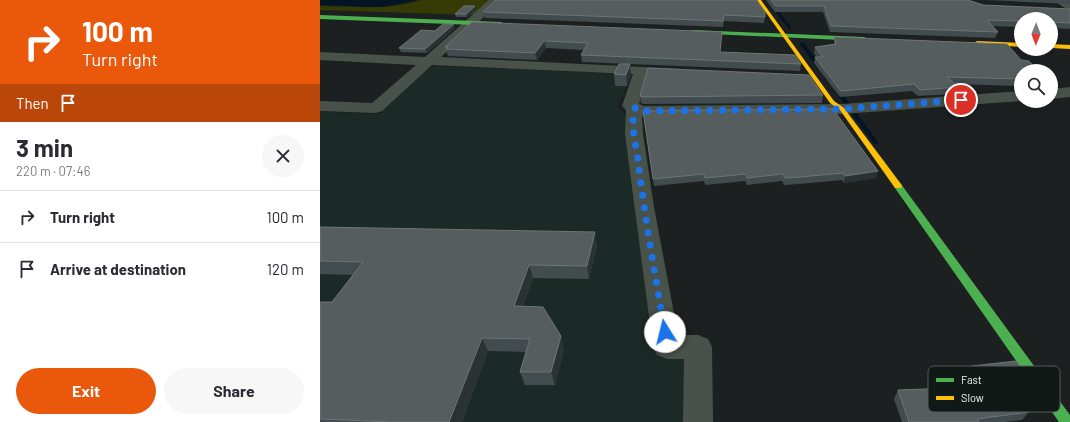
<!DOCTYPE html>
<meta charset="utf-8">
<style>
:root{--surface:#fff;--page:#f7f7f7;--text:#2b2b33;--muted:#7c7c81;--line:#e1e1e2;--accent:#ea580c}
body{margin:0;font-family:Barlow,sans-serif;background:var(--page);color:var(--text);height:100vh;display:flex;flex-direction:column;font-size:15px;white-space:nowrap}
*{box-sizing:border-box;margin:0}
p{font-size:13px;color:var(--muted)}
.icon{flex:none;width:22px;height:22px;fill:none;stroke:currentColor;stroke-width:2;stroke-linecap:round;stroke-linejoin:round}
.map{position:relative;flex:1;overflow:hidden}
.side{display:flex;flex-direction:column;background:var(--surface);width:320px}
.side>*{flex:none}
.top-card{background:#ea580c;color:#fff;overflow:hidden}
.needle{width:26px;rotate:181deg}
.fabs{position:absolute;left:694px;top:12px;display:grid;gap:8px}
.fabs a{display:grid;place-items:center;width:44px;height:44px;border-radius:50%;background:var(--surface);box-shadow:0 2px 6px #0003;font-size:20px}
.pin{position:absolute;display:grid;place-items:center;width:34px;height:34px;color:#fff;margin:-17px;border:2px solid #fff;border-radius:50%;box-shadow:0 1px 4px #0007}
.me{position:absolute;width:44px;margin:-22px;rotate:351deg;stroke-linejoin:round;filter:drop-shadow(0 0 3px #0008)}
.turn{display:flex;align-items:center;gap:14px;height:84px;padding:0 16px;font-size:18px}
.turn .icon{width:52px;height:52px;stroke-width:2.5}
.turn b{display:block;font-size:28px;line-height:34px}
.then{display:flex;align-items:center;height:38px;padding:0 16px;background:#0003;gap:8px;font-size:15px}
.round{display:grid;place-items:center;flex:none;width:42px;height:42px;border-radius:21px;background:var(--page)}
.overview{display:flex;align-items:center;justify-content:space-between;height:68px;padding:0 16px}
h1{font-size:24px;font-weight:700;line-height:30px}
.primary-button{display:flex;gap:8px;margin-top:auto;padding:8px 16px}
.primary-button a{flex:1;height:46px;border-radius:24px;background:var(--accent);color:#fff;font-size:16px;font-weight:700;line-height:46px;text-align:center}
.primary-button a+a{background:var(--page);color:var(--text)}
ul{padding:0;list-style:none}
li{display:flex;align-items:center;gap:12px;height:52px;padding:0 16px;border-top:1px solid var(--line)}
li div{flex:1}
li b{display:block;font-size:15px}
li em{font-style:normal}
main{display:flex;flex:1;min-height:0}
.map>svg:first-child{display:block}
.built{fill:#1b2a26}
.green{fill:#363a04}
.water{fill:#031425}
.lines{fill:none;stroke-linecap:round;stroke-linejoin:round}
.stream{fill:#031425;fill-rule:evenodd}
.street{fill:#49524a;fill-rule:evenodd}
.fast{fill:#4caf50;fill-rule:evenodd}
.slow{fill:#ffc107;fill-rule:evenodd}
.wall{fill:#424b4d}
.shaded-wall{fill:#2b3233}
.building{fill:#555d5e;stroke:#6d7576}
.route{stroke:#1a73e8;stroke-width:7;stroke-dasharray:0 12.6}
.key{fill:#111917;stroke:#545b59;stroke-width:1}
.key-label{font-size:11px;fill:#eff4f3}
</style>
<main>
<section class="side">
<div class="top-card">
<div class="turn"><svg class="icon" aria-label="right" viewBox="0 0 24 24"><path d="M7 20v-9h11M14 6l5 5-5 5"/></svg><div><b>100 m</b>Turn right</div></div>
<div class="then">Then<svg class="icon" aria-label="arrive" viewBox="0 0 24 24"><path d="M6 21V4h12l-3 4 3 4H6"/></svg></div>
</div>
<div class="overview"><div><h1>3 min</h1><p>220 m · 07:46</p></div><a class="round"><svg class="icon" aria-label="close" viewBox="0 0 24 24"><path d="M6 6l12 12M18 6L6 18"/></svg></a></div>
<ul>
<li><svg class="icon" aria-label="right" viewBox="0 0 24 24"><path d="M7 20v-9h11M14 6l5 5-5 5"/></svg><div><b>Turn right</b></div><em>100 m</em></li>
<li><svg class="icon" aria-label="arrive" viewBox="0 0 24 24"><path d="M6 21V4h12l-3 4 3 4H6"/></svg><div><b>Arrive at destination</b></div><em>120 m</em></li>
</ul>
<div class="primary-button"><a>Exit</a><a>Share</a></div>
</section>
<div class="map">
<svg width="750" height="422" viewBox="0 0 750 422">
<rect width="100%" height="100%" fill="#1c2020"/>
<!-- built -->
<polygon class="built" points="117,66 301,74 310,78 298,107 310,119 340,356 371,356 370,422 0,422 0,112 58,114 109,68"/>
<!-- green -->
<path class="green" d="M100 0H170L153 15 0 10V6C34 6 68 11 100 0Z"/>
<!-- water -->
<polygon class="water" points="0,0 97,0 63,7 0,5"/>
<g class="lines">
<!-- stream -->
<g class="stream">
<polygon points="446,0 450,0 471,27 471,29 469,29"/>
<polygon points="480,43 484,43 502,67 502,69 498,69 480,44"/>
<polygon points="517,88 519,89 558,142 558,144 554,144 514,90"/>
</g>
<!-- street -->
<g class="street">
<polygon points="169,0 182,0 121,57 361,69 363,72 361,75 327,75 319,104 324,106 522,104 701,91 701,101 522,114 322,116 323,134 334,207 358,335 378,335 388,339 392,347 393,422 363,422 364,359 347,359 337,355 333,347 305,134 306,110 302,106 313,74 112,65 62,111 56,113 0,111 0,101 52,103 96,65 0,60 0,52 105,57"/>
<polygon points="732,0 746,0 750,3 750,11"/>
<polygon points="750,87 750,97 731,99 731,89"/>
</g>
<!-- fast -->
<g class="fast">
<polygon points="0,15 181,22 184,24 181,26 0,19"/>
<polygon points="373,30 544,37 547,39 544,41 371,33 370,32"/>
<polygon points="578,183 581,184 750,415 750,422 739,422 575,188 574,186 575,184"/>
</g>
<!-- slow -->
<g class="slow">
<polygon points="437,0 441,0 514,101 524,108 581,184 582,186 581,188 575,188 520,110 510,103"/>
<polygon points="657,41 701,43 701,47 655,44 654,43"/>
<polygon points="731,44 750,45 750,49 731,48"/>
</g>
</g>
<!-- wall -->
<g class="wall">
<polygon points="176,0 445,17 444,23 404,21 403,27 165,18 163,12"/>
<polygon points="446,0 648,0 663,5 750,9 750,29 731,28 731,19 701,19 701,27 673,26 678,32 675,38 510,32 503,12 455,12"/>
<polygon points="665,0 750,0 750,4"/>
<polygon points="156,10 147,17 136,17 135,14"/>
<polygon points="135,28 107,53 81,52 79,48 115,31"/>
<polygon points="402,32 400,52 481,64 480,71 262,62 261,55 264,50 226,48 217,60 128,56 125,47"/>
<polygon points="514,37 701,71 701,86 634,84 638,87 636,94 598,96 592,91 520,97 494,63 495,57 497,57 494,53 495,47 514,44"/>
<polygon points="299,64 311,75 307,86 295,86 294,74"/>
<polygon points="503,95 502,103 324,104 321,103 320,96"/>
<polygon points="323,111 558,171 556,178 524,183 522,180 479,184 464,185 462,181 427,185 425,181 385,185 384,181 334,186"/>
<polygon points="0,227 277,245 269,279 213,278 203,306 244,350 235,385 205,385 200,372 206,352 168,351 142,422 0,422 0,302 12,302 33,275 0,274"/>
<polygon points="652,366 722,398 715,406 706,408 709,412 702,420 685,422 582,422 574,399 578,390 646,388 642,379 647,371 649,371"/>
</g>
<!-- shaded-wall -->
<g class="shaded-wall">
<polygon points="155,6 156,10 147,17 146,14"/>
<polygon points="134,24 135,28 107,53 105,49"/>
<polygon points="224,41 226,48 217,60 215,53"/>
<polygon points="310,64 311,75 307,86 306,75"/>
<polygon points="558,171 556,178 524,183 525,176"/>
<polygon points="275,232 277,245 269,279 267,266"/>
<polygon points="209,265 213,278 199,319 194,306"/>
<polygon points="241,336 244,350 235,385 231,372"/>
<polygon points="162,338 168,351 142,422 129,422"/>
</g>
<!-- building -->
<g class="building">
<polygon points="176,0 436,0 445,12 445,17 404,15 403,21 163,12"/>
<polygon points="451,0 648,0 663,5 750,9 750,23 731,22 731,19 701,19 701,21 667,20 678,32 511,26 504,6 456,6"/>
<polygon points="144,6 155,6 146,14 135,14"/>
<polygon points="152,22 402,32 400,52 475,55 481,64 261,55 268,43 224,41 215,53 126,49 128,47 125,47"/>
<polygon points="123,24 134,24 105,49 79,48 101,30 115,31"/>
<polygon points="514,37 687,44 701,60 709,61 718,71 701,71 701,79 627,77 638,87 600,90 594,84 521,91 495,57 503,57 495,47 516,44"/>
<polygon points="299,64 310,64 306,75 294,74"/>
<polygon points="328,68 489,75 503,95 324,97 320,96"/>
<polygon points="513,109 558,171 525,176 523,173 480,177 465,178 463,174 427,178 426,174 385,178 384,174 333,179 323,111"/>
<polygon points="0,227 275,232 267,266 209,265 194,306 223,307 241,336 231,372 200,372 210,339 162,338 129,422 73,422 0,419 0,302 12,302 43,262 0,261"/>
<polygon points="696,361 722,398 702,401 709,412 657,419 659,422 589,422 578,390 656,387 647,371 654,370 652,366"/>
</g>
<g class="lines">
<!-- route -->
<path class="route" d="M345 332C335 275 325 218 318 160 316 145 310 123 315 108L321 111 522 109 641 100"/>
</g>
<!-- legend -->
<rect x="608" y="366" width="132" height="46" rx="6" class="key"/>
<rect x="616" y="378" width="18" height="4" fill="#4caf50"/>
<rect x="616" y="396" width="18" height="4" fill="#ffc107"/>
<g class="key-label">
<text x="641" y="384">Fast</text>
<text x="641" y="402">Slow</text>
</g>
</svg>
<div class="fabs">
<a><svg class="needle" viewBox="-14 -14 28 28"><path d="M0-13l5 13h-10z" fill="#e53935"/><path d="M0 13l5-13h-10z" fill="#7c7c81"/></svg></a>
<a><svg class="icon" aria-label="search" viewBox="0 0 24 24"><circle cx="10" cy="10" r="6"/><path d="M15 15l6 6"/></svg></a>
</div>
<div class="pin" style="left:641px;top:100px;background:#d93025"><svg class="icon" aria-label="arrive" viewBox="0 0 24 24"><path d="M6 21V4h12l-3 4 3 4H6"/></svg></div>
<svg class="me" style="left:345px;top:332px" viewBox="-20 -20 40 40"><circle r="19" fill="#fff"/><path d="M0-13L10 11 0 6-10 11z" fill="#1a73e8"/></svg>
</div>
</main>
